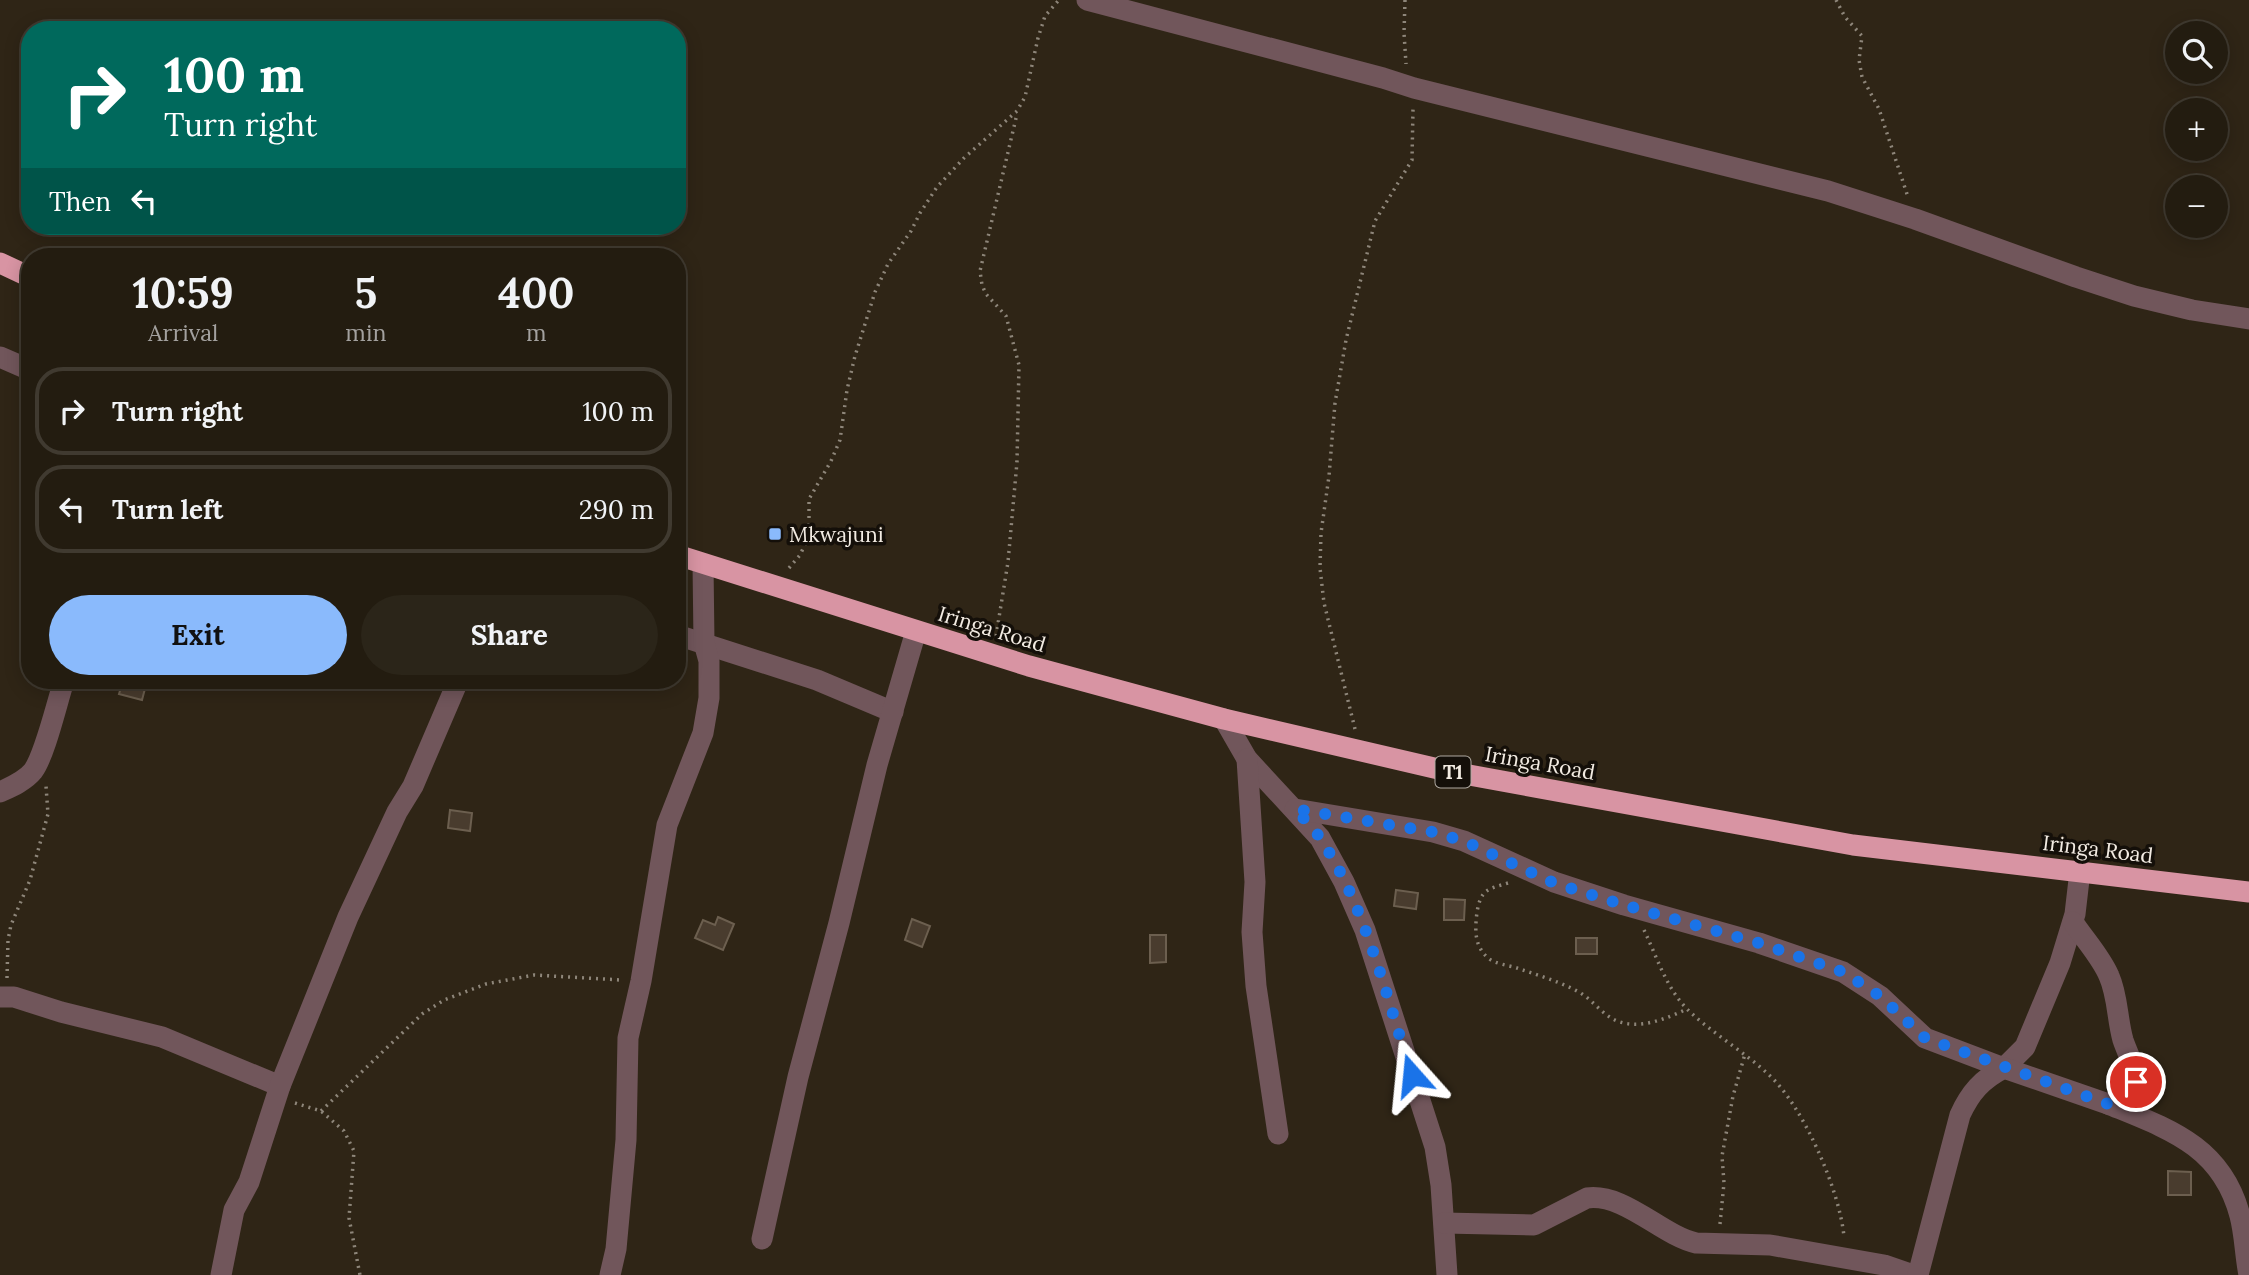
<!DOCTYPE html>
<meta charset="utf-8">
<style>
:root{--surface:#231c10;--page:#2b2519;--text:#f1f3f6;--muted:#a3a19f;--line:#403a30;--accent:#8abafc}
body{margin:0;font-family:Lora,serif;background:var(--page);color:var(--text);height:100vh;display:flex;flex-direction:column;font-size:26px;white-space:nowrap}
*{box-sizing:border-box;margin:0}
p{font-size:23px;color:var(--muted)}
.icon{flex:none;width:38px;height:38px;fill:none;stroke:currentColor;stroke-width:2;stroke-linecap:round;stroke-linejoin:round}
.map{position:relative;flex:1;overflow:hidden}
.side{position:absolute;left:21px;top:248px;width:665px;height:441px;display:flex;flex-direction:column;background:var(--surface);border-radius:28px;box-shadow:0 4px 18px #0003,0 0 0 2px var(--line)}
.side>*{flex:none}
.banner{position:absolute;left:21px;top:21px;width:665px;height:214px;border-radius:28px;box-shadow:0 4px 18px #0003,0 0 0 2px var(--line);background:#00695c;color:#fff;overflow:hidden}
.controls{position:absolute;left:2165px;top:21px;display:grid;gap:14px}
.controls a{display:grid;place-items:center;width:63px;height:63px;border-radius:50%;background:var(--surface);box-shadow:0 4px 18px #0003,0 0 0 2px var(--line);font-size:35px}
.pin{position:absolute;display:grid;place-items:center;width:60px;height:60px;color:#fff;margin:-30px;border:4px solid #fff;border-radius:50%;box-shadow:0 2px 7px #0007}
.me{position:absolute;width:77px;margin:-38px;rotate:342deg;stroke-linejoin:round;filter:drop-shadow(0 0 5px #0008)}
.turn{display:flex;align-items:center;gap:24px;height:147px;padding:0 28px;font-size:32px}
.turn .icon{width:91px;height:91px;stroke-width:2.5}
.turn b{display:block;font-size:49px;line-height:60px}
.then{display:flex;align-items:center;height:66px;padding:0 28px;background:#0003;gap:14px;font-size:26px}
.eta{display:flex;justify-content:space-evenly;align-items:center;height:119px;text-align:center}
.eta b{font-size:42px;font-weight:800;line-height:49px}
.cta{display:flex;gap:14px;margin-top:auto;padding:14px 28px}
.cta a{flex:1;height:80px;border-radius:42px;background:var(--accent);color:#111;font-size:28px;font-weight:800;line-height:80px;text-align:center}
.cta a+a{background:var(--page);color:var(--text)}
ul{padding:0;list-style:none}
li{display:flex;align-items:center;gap:21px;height:88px;margin:0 14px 10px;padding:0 14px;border:4px solid var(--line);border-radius:28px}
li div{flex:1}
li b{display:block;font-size:26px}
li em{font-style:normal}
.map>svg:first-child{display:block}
.building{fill:#493c2e;stroke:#6c5f4f;stroke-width:2}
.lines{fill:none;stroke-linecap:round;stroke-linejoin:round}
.path{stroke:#8e867a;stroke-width:3.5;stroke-dasharray:2 5;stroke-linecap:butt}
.minor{stroke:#71565b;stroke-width:21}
.highway{stroke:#d894a3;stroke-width:21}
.route{stroke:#1a73e8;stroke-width:12;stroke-dasharray:0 21.6}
.poi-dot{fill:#8abafc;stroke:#140f09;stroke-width:2.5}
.labels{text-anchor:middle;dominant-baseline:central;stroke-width:7;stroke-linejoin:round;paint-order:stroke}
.shield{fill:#140f09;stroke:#afa9a1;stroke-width:2}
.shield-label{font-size:19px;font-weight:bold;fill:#f2ebe2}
.poi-label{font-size:21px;fill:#f2ebe2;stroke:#140f09;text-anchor:start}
.street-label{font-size:21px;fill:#f2ebe2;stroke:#140f09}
</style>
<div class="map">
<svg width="2249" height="1275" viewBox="0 0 2249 1275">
<rect width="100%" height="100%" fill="#2f2516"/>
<!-- building -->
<g class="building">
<polygon points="123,681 147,681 142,700 119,694"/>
<polygon points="450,810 472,813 470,831 448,828"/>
<polygon points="1396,890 1418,893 1416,909 1394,906"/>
<polygon points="1444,899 1465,900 1464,920 1444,920"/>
<polygon points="718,917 734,924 723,950 695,938 703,920 715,925"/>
<polygon points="912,919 930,926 922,947 905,940"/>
<polygon points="1150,935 1166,935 1166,962 1150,963"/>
<rect x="1576" y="938" width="21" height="16"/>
<polygon points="2168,1171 2191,1172 2191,1195 2168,1195"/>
</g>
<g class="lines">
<!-- path -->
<g class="path">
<polyline points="1405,0 1404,33 1406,64"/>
<polyline points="1836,0 1845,17 1862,36 1859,60 1862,77 1879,109 1908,197"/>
<polyline points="540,257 544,247"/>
<polyline points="789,568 800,555 809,536 809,499 831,461 840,440 847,390 855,356 875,292 888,264 911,231 920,213 937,187 964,158 1017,111 1025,97 1038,38 1045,16 1059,0"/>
<polyline points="996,636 1008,562 1017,462 1019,365 1006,316 986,294 982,285 980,271 1017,114"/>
<polyline points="1355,729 1324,603 1320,568 1321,533 1329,476 1335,403 1346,340 1375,221 1412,160 1413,109"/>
<path d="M1508 883C1488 889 1481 889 1477 912 1475 929 1474 945 1487 957 1494 964 1508 965 1517 968 1537 975 1558 981 1577 991 1593 999 1603 1017 1620 1022 1643 1029 1667 1018 1687 1009"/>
<path d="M1644 930C1657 957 1666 988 1688 1010 1712 1033 1743 1051 1768 1074 1803 1105 1840 1191 1844 1237"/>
<polyline points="7,978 8,940 11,925 30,880 48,814 46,786"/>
<polyline points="295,1103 321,1111 344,1131 354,1151 349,1218 360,1275"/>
<polyline points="321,1111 422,1014 444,1000 486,984 534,975 621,980"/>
<polyline points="1720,1224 1724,1183 1722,1156 1733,1096 1745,1054"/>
</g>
<!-- minor -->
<g class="minor">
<polyline points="1087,0 1383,78 1414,88 1828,191 1915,219 2076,277 2134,296 2192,310 2249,319"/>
<polyline points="0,357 30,370"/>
<polyline points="677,635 817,680 893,712"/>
<polyline points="1224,719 1247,759 1320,838 1344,882 1365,930 1435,1147 1441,1185 1447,1275"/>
<polyline points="1247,759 1255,882 1252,932 1256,986 1278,1134"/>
<path d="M0 792C11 787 25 781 33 771 45 755 57 702 64 681"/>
<polyline points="1295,809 1433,832 1464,841 1554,882 1624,905 1759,943 1843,972 1880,996 1925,1038 2004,1068 2025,1047 2060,963 2075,914 2080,871"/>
<polyline points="0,997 14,997 61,1012 162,1037 280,1086"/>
<path d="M2108 1104C2169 1129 2222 1146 2240 1216 2245 1235 2245 1255 2249 1275"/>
<path d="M1444 1223 1534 1225 1587 1198C1625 1193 1661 1235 1696 1243L1770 1245 1884 1265 1913 1275"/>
<polyline points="762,1239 798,1077 839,923 877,765 916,631"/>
<polyline points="221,1275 234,1210 249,1182 280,1086 348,917 397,812 413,786 458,681"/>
<polyline points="610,1275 616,1249 626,1140 628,1038 641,981 667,825 703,733 709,698 709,661 704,643 703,564"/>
<path d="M1918 1275 1960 1115C1970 1093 1982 1079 2004 1068L2108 1104 2132 1091C2139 1071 2129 1058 2123 1040 2117 1019 2118 996 2109 976 2101 957 2085 940 2073 922"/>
</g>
<!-- highway -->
<g class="highway">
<polyline points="0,263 30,277"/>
<polyline points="677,555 1029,666 1224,719 1447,771 1853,845 2249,892"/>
</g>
</g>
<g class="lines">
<!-- route -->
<path class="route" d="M1412 1075C1387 999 1365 904 1320 838 1313 827 1303 818 1295 809L1433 832 1464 841 1554 883 1624 905 1759 943 1843 972 1880 996 1925 1038 2108 1104 2132 1091 2136 1082"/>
</g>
<!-- markers -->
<rect class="poi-dot" x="768" y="527" width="14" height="14" rx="3.5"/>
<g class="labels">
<!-- shield labels -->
<rect class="shield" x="1435.5" y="756.5" width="35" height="31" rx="5"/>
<g class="shield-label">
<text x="1453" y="772">T1</text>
</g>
<!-- poi labels -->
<g class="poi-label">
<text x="789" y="534">Mkwajuni</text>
</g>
<!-- street labels -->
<g class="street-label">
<text transform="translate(992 629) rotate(17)">Iringa Road</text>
<text transform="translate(1540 763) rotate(10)">Iringa Road</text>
<text transform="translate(2098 849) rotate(7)">Iringa Road</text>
</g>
</g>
</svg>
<div class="controls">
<a><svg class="icon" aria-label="search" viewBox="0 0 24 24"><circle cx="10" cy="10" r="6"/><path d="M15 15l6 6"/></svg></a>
<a>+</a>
<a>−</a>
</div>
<div class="pin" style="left:2136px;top:1082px;background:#d93025"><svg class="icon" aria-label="arrive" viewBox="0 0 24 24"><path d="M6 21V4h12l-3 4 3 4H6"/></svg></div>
<svg class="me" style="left:1412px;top:1075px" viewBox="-20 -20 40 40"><path d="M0-17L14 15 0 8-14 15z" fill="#1a73e8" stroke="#fff" stroke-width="4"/></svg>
<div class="banner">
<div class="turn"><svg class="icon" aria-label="right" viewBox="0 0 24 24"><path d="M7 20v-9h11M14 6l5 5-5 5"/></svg><div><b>100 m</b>Turn right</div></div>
<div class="then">Then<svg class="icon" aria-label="left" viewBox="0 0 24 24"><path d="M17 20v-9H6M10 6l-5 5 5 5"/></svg></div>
</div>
<section class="side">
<div class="eta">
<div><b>10:59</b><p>Arrival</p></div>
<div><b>5</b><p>min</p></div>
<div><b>400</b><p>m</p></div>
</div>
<ul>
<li><svg class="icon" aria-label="right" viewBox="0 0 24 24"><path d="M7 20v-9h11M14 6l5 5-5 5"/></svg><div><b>Turn right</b></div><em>100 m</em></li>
<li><svg class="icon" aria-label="left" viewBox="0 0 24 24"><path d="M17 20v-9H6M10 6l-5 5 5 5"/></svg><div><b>Turn left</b></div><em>290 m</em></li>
</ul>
<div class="cta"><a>Exit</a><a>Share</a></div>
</section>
</div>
